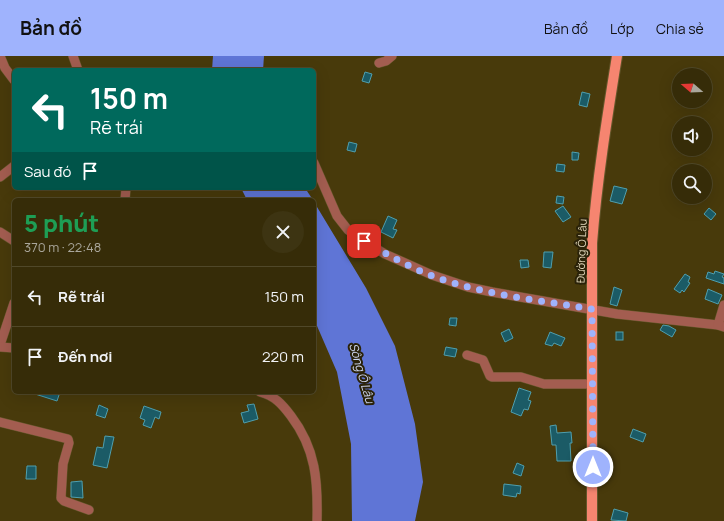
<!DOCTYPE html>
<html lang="vi">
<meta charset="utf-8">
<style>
:root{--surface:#362c08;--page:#3d3412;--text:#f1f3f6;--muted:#aaa79c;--line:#504829;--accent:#9fb3fd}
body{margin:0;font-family:Manrope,sans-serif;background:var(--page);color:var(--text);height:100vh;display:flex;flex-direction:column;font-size:15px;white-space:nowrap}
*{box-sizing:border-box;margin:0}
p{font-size:13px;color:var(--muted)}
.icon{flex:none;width:22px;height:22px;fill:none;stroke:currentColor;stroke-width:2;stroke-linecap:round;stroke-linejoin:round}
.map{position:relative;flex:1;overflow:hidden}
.details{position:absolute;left:12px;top:142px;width:304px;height:196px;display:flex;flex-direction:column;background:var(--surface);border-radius:6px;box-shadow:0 4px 16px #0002,0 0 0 1px var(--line)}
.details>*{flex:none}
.hud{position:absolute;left:12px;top:12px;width:304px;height:122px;border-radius:6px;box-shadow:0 4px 16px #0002,0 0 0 1px var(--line);background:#00695c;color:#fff;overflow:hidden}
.needle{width:26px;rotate:289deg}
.tools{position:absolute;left:672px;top:12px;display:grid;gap:8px}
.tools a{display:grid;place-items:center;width:40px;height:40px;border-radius:50%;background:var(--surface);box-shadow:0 4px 16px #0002,0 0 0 1px var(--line);font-size:20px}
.pin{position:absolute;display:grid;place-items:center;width:34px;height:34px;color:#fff;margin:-17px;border-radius:8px;box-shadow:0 2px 6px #0006}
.me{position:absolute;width:44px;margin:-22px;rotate:0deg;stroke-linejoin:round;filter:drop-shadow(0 0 3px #0008)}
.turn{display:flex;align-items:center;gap:14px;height:84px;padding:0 12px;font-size:18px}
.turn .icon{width:52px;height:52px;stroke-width:2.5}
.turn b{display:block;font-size:28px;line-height:34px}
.then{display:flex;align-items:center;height:38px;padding:0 12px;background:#0003;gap:8px;font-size:15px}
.round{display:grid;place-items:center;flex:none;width:42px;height:42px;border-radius:21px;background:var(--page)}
.overview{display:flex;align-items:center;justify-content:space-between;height:68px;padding:0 12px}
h1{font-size:24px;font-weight:800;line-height:30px;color:#1e9e55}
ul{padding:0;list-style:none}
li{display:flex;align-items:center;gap:12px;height:60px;padding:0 12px;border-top:1px solid var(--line)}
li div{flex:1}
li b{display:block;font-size:15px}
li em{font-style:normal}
header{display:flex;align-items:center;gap:24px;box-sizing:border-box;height:56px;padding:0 20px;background:var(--accent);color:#111}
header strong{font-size:19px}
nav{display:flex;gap:22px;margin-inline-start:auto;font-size:14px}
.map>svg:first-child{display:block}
.water{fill:#5f75d6}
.building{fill:#1b5b66;stroke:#4f9fae}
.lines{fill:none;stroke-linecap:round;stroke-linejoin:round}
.minor-casing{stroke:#64572b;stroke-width:10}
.major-casing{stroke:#64572b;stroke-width:12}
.minor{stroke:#a35d50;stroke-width:9}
.major{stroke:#f68570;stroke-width:10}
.route{stroke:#9fb3fd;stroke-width:7;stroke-dasharray:0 12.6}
.labels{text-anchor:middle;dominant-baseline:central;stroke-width:4;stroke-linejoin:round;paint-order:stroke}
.street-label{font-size:11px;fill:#e4dabd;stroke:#2a2209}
.water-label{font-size:12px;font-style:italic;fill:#ccd4ed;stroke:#2a2209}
</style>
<header>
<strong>Bản đồ</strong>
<nav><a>Bản đồ</a><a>Lớp</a><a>Chia sẻ</a></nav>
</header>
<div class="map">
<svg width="724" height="465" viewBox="0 0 724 465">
<rect width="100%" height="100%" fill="#483a0b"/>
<!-- water -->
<g class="water">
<polygon points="213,0 264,0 263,14 212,14"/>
<polygon points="241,132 305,132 313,144 247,144"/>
<polygon points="314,146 366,232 395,290 415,368 423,426 415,465 352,465 351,388 337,316 314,263"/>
</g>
<!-- building -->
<g class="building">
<polygon points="365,16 372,18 369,27 362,25"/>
<polygon points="582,36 590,38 587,51 579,49"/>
<polygon points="349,86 357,88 355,96 347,94"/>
<polygon points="572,96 579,97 578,104 572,104"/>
<polygon points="557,108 565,109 564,116 556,115"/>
<polygon points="614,130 627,133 622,148 610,145"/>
<polygon points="557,140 564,141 563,148 556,147"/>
<polygon points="563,150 571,161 563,166 555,155"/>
<polygon points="709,152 716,158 711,164 704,158"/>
<polygon points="388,160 397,164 393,173 397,174 393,182 381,176"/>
<polygon points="544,196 553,196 551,212 543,211"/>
<polygon points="520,204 528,204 529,211 521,212"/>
<polygon points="715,215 724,218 722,221 724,222 724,228 706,222 708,216 714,218"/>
<polygon points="685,218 690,221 688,226 690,227 684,236 682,234 680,237 674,233"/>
<polygon points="614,231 622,234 617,250 610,248"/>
<polygon points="708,233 722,239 718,248 705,243"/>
<polygon points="450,262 457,262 456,270 449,269"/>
<polygon points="663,269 669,270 676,274 672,281 660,274"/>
<polygon points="509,273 513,282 505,286 501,277"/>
<polygon points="550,276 565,282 561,290 554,287 552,290 545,288"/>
<rect x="616" y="276" width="7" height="8"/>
<polygon points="446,291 457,293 455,301 444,299"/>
<polygon points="519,332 531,336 528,344 531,345 528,354 524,353 521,360 511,356"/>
<polygon points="32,336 60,336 57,345 32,337"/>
<polygon points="254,348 258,363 244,367 241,357 249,355 247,349"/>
<polygon points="99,349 108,353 105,362 96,359"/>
<polygon points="144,350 161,356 159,363 155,361 151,372 143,369 145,364 140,362"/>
<polygon points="556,369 557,377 571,376 572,387 570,387 571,405 557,405 556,389 552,389 550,370"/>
<polygon points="633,373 646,378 643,386 630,381"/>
<polygon points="105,380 114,381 107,412 93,409 97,391 103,392"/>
<polygon points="517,407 524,410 521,420 513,417"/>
<polygon points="27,410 36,410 36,423 26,423"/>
<polygon points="82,425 83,442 71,441 71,426"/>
<polygon points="504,428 521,430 520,438 517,437 516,441 503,439"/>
<polygon points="614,453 628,457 626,465 611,464"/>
</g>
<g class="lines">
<!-- minor casing -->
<g class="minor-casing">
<g id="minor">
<polyline points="0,0 5,12 14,24"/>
<polyline points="73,0 78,14"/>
<polyline points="379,7 386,5 392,0"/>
<polyline points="314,107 337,160 348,174 364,185 385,198 432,219 468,231 492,236 617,258 718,269 724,271"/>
<polyline points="0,121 14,110"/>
<polyline points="125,144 126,132"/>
<polyline points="0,176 14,185"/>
<polyline points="718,269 724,249"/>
<polyline points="0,289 14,247"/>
<polyline points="0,291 14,292"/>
<polyline points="467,299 483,304 490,320 492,321 521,321 544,328 592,328"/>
<path d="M260 336C275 340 282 348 291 360 316 393 318 425 317 465"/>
<polyline points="0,366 68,383 69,387 63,408 61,442 64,445 89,454"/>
</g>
</g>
<!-- major casing -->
<g class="major-casing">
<path id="major" d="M592 465V187C597 124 607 62 617 0"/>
</g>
<!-- minor -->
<use href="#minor" class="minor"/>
<!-- major -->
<use href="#major" class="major"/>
</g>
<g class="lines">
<!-- route -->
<path class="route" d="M364 185C391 201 418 216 447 225 494 240 544 245 592 253L593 411"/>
</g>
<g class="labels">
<!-- street labels -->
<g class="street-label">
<text transform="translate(581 195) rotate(-88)">Đường Ô Lâu</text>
</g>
<!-- water labels -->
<g class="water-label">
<text transform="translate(362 317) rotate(74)">Sông Ô Lâu</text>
</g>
</g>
</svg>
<div class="tools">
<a><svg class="needle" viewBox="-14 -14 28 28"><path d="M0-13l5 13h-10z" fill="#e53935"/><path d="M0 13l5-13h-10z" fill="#aaa79c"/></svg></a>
<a><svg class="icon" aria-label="sound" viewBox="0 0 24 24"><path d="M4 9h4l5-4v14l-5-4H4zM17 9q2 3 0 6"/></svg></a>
<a><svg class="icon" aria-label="search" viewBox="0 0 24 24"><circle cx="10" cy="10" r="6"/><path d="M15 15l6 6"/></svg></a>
</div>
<div class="pin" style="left:364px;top:185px;background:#d93025"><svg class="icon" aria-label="arrive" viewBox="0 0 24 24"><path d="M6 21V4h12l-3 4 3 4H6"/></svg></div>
<svg class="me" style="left:593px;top:411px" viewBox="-20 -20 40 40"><circle r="17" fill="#9fb3fd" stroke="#fff" stroke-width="3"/><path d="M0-11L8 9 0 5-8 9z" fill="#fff"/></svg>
<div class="hud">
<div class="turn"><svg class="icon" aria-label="left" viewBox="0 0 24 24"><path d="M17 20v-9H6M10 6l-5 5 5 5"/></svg><div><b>150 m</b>Rẽ trái</div></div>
<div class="then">Sau đó<svg class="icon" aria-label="arrive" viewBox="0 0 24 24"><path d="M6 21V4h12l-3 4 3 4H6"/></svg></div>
</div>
<section class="details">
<div class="overview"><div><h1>5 phút</h1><p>370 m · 22:48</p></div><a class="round"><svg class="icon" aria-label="close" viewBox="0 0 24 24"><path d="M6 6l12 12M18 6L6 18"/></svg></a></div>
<ul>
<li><svg class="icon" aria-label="left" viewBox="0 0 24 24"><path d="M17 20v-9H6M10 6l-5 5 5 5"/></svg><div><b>Rẽ trái</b></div><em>150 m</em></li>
<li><svg class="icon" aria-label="arrive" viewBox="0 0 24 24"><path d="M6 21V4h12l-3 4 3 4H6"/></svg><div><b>Đến nơi</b></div><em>220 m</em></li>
</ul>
</section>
</div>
